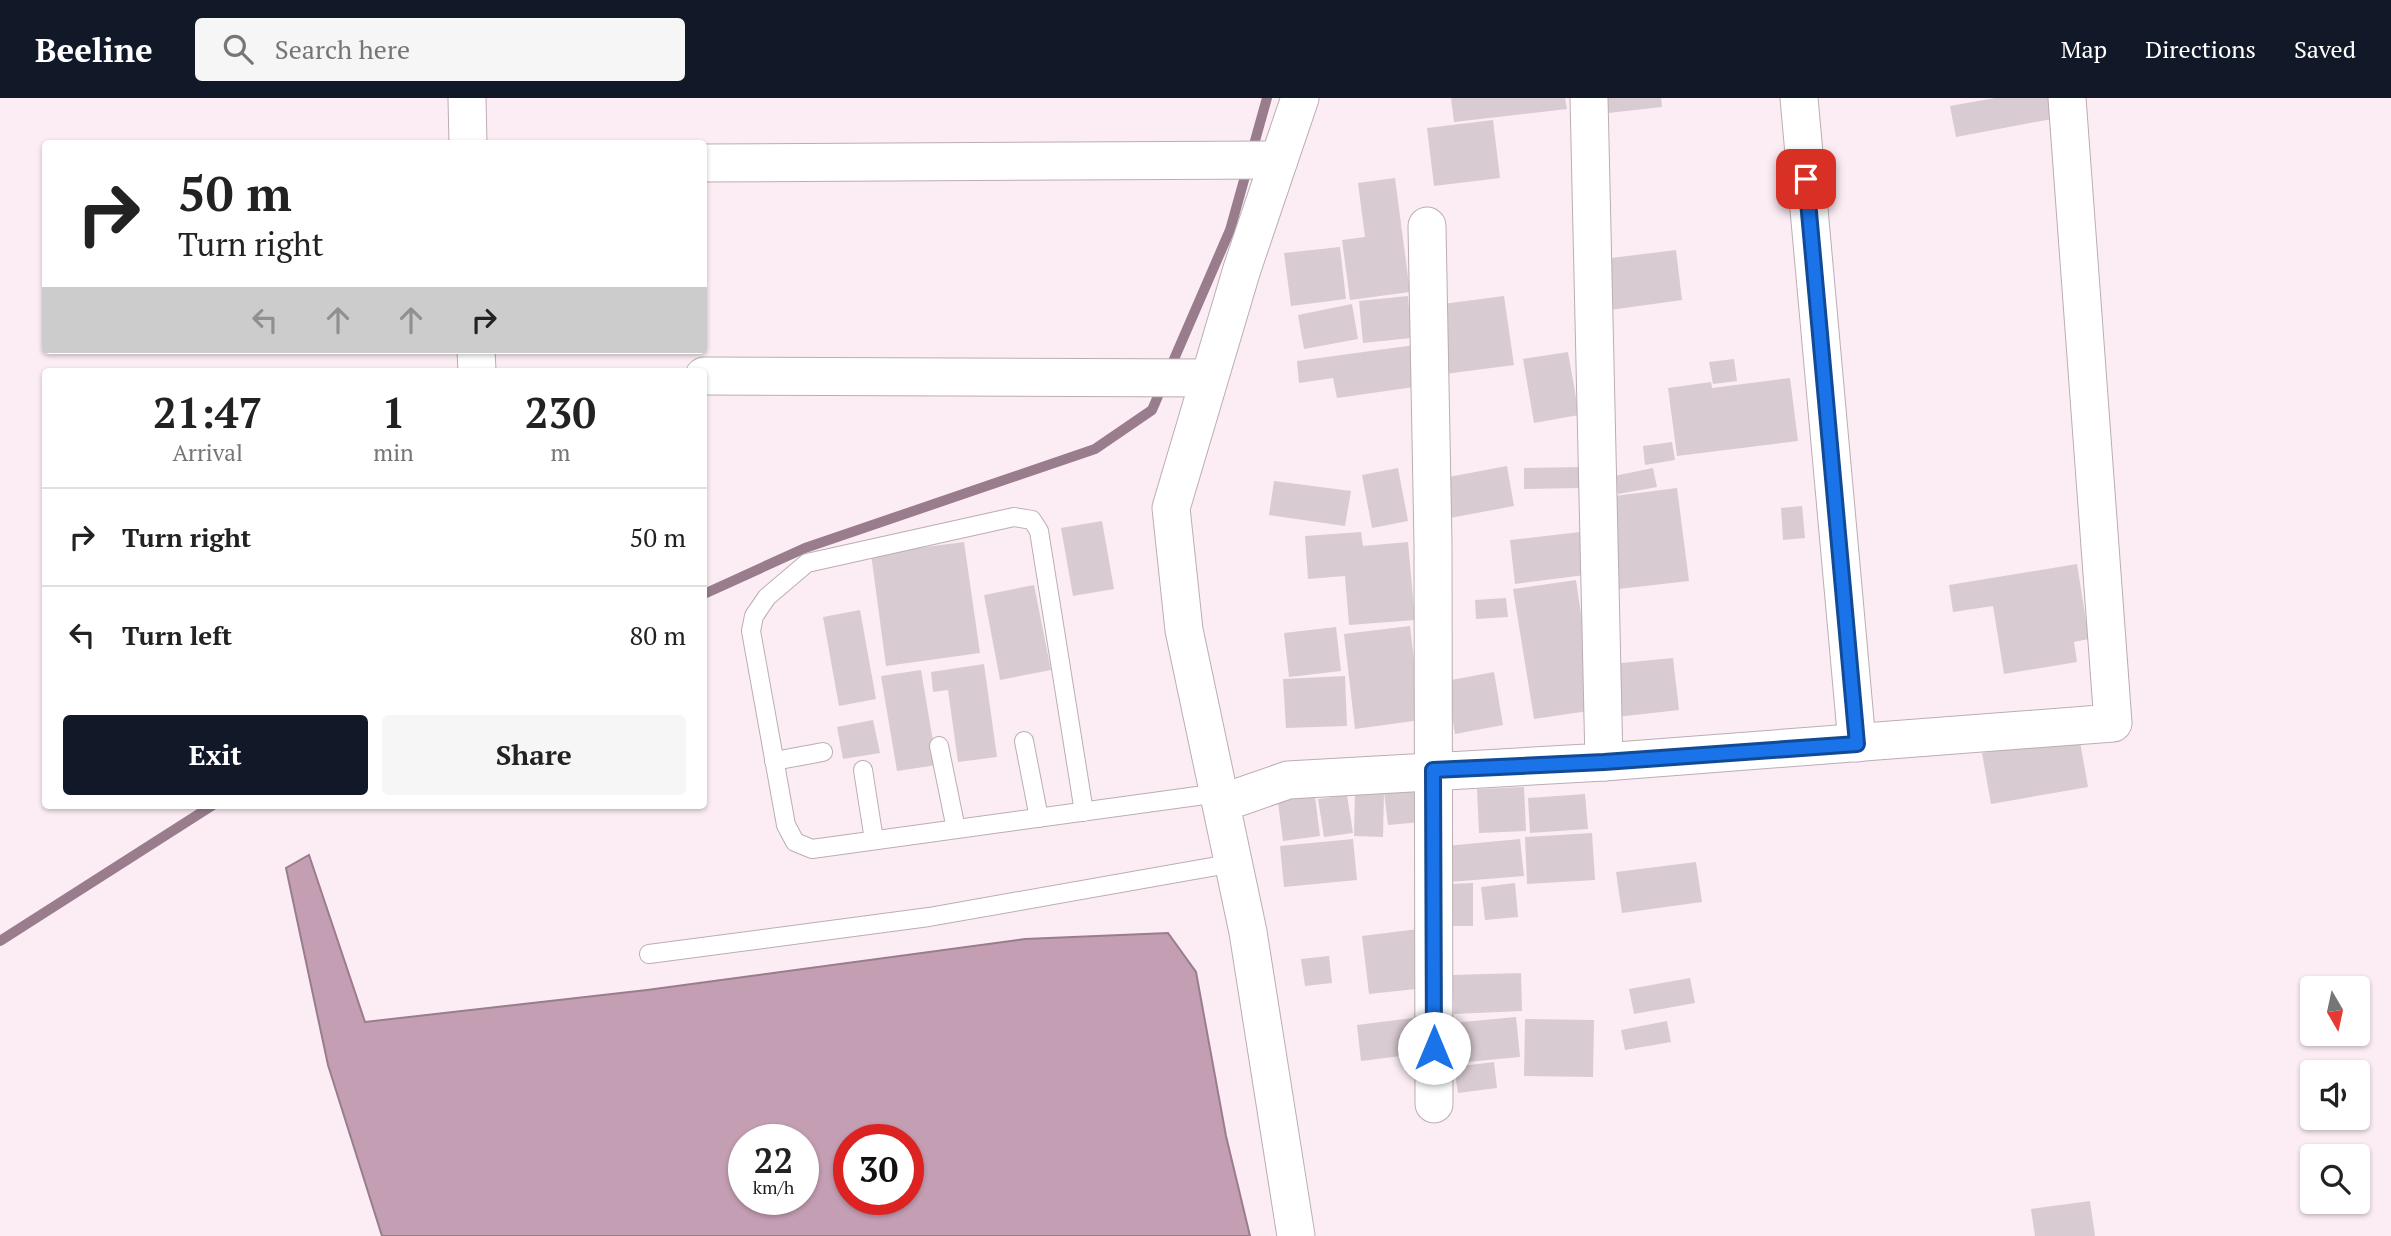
<!DOCTYPE html>
<style>
:root{--surface:#fff;--page:#f6f6f6;--text:#222;--muted:#767676;--line:#e0e0e0;--accent:#111827}
body{margin:0;font-family:"PT Serif",serif;background:var(--page);color:var(--text);height:100vh;display:flex;flex-direction:column;font-size:26px;white-space:nowrap}
*{box-sizing:border-box;margin:0}
p{font-size:23px;color:var(--muted)}
.icon{flex:none;width:38px;height:38px;fill:none;stroke:currentColor;stroke-width:2;stroke-linecap:round;stroke-linejoin:round}
.map{position:relative;flex:1;overflow:hidden}
.panel{position:absolute;left:42px;top:270px;width:665px;height:441px;display:flex;flex-direction:column;background:var(--surface);border-radius:7px;box-shadow:0 2px 5px #0004}
.panel>*{flex:none}
.top-card{position:absolute;left:42px;top:42px;width:665px;height:214px;border-radius:7px;box-shadow:0 2px 5px #0004;background:#fff;color:var(--text);overflow:hidden}
.needle{width:46px;rotate:171deg}
.fabs{position:absolute;left:2300px;top:878px;display:grid;gap:14px}
.fabs a{display:grid;place-items:center;width:70px;height:70px;border-radius:7px;background:var(--surface);box-shadow:0 2px 5px #0004;font-size:35px}
.speed{position:absolute;left:728px;top:1026px;display:flex;gap:14px;font-size:35px;font-weight:700;text-align:center}
.speed>*{display:grid;place-content:center;width:91px;height:91px;border-radius:50%;background:var(--surface);box-shadow:0 2px 5px #0004;line-height:1}
.speed small{font-size:18px;font-weight:400}
.speed .limit{border:10px solid #d22;background:#fff;color:#111}
.pin{position:absolute;display:grid;place-items:center;width:60px;height:60px;color:#fff;margin:-30px;border-radius:14px;box-shadow:0 4px 10px #0006}
.me{position:absolute;width:77px;margin:-38px;rotate:0deg;stroke-linejoin:round;filter:drop-shadow(0 0 5px #0008)}
.turn{display:flex;align-items:center;gap:24px;height:147px;padding:0 21px;font-size:32px}
.turn .icon{width:91px;height:91px;stroke-width:2.5}
.turn b{display:block;font-size:49px;line-height:60px}
.lanes{display:flex;align-items:center;height:66px;padding:0 21px;background:#0003;justify-content:center;gap:35px;direction:ltr}
.lanes .off{opacity:.35}
.eta{display:flex;justify-content:space-evenly;align-items:center;height:119px;text-align:center}
.eta b{font-size:42px;font-weight:700;line-height:49px}
.button{display:flex;gap:14px;margin-top:auto;padding:14px 21px}
.button a{flex:1;height:80px;border-radius:7px;background:var(--accent);color:#fff;font-size:28px;font-weight:700;line-height:80px;text-align:center}
.button a+a{background:var(--page);color:var(--text)}
ul{padding:0;list-style:none}
li{display:flex;align-items:center;gap:21px;height:98px;padding:0 21px;border-top:2px solid var(--line)}
li div{flex:1}
li b{display:block;font-size:26px}
li em{font-style:normal}
header{display:flex;align-items:center;gap:42px;box-sizing:border-box;height:98px;padding:0 35px;background:var(--accent);color:#fff}
header strong{font-size:33px}
nav{display:flex;gap:38px;margin-inline-start:auto;font-size:24px}
.search{width:490px;height:63px;background:var(--page);display:flex;align-items:center;gap:18px;box-sizing:border-box;padding:0 24px;border-radius:7px;color:var(--muted);font-size:26px}
.map>svg:first-child{display:block}
.water{fill:#c49eb3;stroke:#997d8d;stroke-width:2;fill-rule:evenodd}
.lines{fill:none;stroke-linecap:round;stroke-linejoin:round}
.stream{stroke:#997d8d;stroke-width:10}
.building{fill:#d9cbd2}
.lane-casing{stroke:#bbadb4;stroke-width:20}
.street-casing{stroke:#bbadb4;stroke-width:39}
.lane{stroke:#fff;stroke-width:18}
.street{stroke:#fff;stroke-width:37}
.route-casing{stroke:#114b97;stroke-width:18}
.route{stroke:#1a73e8;stroke-width:12}
</style>
<header>
<strong>Beeline</strong>
<div class="search"><svg class="icon" aria-label="search" viewBox="0 0 24 24"><circle cx="10" cy="10" r="6"/><path d="M15 15l6 6"/></svg>Search here</div>
<nav><a>Map</a><a>Directions</a><a>Saved</a></nav>
</header>
<div class="map">
<svg width="2391" height="1138" viewBox="0 0 2391 1138">
<rect width="100%" height="100%" fill="#fcedf5"/>
<!-- water -->
<path class="water" d="M309 757 365 924 647 892 1025 841 1168 835 1196 874 1226 1038 1250 1138H382L328 967 286 770ZM744 1041H803V1101H744ZM849 1041H908V1101H849Z"/>
<g class="lines">
<!-- stream -->
<g class="stream">
<polyline points="704,496 805,450 1095,351 1152,312 1230,132 1267,0"/>
<polyline points="0,843 213,707"/>
</g>
</g>
<!-- building -->
<g class="building">
<polygon points="1451,0 1565,0 1567,11 1454,24"/>
<polygon points="1606,0 1661,0 1662,9 1608,15"/>
<polygon points="1995,0 2059,0 2062,19 1956,39 1950,8"/>
<polygon points="1493,22 1500,80 1434,88 1427,30"/>
<polygon points="1395,80 1410,194 1350,202 1342,142 1365,139 1358,85"/>
<polygon points="1340,149 1346,201 1291,208 1284,155"/>
<polygon points="1676,152 1682,202 1610,212 1603,161"/>
<polygon points="1408,198 1411,240 1363,245 1359,203"/>
<polygon points="1504,198 1514,267 1445,276 1435,207"/>
<polygon points="1352,206 1358,241 1304,251 1298,217"/>
<polygon points="1415,247 1421,288 1337,300 1333,280 1299,285 1297,263"/>
<polygon points="1568,254 1579,317 1534,325 1523,261"/>
<polygon points="1734,261 1737,283 1713,286 1709,264"/>
<polygon points="1790,280 1798,343 1677,358 1668,290 1711,284 1712,290"/>
<polygon points="1672,344 1675,362 1645,367 1643,348"/>
<polygon points="1507,368 1514,408 1450,420 1443,380"/>
<polygon points="1581,369 1581,390 1524,391 1524,370"/>
<polygon points="1398,370 1408,423 1372,430 1362,377"/>
<polygon points="1653,370 1657,389 1618,396 1614,378"/>
<polygon points="1274,383 1351,393 1345,428 1269,417"/>
<polygon points="1677,390 1689,483 1618,491 1607,399"/>
<polygon points="1802,408 1805,440 1783,442 1781,410"/>
<polygon points="1102,423 1114,491 1073,498 1061,430"/>
<polygon points="1361,434 1363,448 1408,444 1415,522 1349,527 1345,478 1308,481 1305,438"/>
<polygon points="1580,434 1585,477 1515,486 1510,442"/>
<polygon points="964,444 980,555 886,568 871,456"/>
<polygon points="2077,466 2089,541 2074,544 2077,564 2004,576 1993,508 1953,514 1949,487"/>
<polygon points="1576,482 1595,612 1534,621 1513,491"/>
<polygon points="1034,487 1051,572 1000,582 984,497"/>
<polygon points="1506,500 1508,519 1476,521 1475,502"/>
<polygon points="860,512 876,601 839,608 823,519"/>
<polygon points="1410,528 1421,622 1355,631 1344,536"/>
<polygon points="1336,529 1341,573 1289,579 1284,535"/>
<polygon points="1673,560 1679,612 1617,619 1611,566"/>
<polygon points="984,566 997,659 958,664 948,592 933,594 931,574"/>
<polygon points="921,572 937,667 897,673 881,578"/>
<polygon points="1494,574 1503,627 1455,636 1446,583"/>
<polygon points="1345,578 1347,628 1286,630 1283,581"/>
<polygon points="873,622 880,655 843,661 837,629"/>
<polygon points="2079,638 2088,689 1991,706 1982,655"/>
<polygon points="1524,689 1526,733 1479,735 1477,691"/>
<polygon points="1418,690 1422,724 1388,727 1384,694"/>
<polygon points="1314,691 1320,738 1283,743 1277,697"/>
<polygon points="1355,692 1384,693 1383,739 1354,738"/>
<polygon points="1585,696 1588,731 1530,735 1528,700"/>
<polygon points="1347,697 1353,735 1324,739 1318,701"/>
<polygon points="1592,735 1595,782 1527,786 1525,739"/>
<polygon points="1353,741 1357,782 1284,789 1280,748"/>
<polygon points="1520,741 1524,778 1449,784 1446,748"/>
<polygon points="1696,764 1702,804 1622,815 1616,774"/>
<polygon points="1473,785 1473,828 1450,828 1449,786"/>
<polygon points="1515,785 1518,819 1485,822 1481,789"/>
<polygon points="1418,831 1425,890 1369,896 1362,838"/>
<polygon points="1329,858 1332,885 1305,888 1301,861"/>
<polygon points="1521,875 1522,913 1454,916 1452,877"/>
<polygon points="1690,880 1695,905 1634,916 1629,891"/>
<polygon points="1421,919 1426,955 1361,963 1357,927"/>
<polygon points="1516,919 1520,959 1456,965 1452,925"/>
<polygon points="1525,921 1594,922 1593,979 1524,978"/>
<polygon points="1667,923 1671,944 1625,952 1621,932"/>
<polygon points="1494,964 1497,990 1458,995 1454,969"/>
<polygon points="2090,1103 2095,1138 2035,1138 2031,1111"/>
</g>
<g class="lines">
<!-- lane casing -->
<g class="lane-casing">
<g id="lane">
<polyline points="1024,643 1039,720"/>
<polyline points="939,648 956,731"/>
<polyline points="774,663 823,654"/>
<polyline points="863,672 874,742"/>
<polyline points="1084,714 1039,433 1032,422 1014,419 807,465 767,499 754,518 751,533 786,727 795,744 812,751 1219,695"/>
<polyline points="649,856 929,819 1234,765"/>
</g>
</g>
<!-- street casing -->
<g class="street-casing">
<g id="street">
<polyline points="467,0 468,46"/>
<polyline points="1799,0 1857,645"/>
<polyline points="704,65 1279,62"/>
<polyline points="1427,128 1433,446 1434,1006"/>
<polyline points="476,252 477,273"/>
<polyline points="704,278 1209,280"/>
<polyline points="1604,664 2113,625 2067,0"/>
<polyline points="1222,705 1288,682 1604,664 1589,0"/>
<polyline points="1296,1138 1248,834 1184,532 1171,410 1242,171 1300,0"/>
</g>
</g>
<!-- lane -->
<use href="#lane" class="lane"/>
<!-- street -->
<use href="#street" class="street"/>
</g>
<g class="lines">
<!-- route casing -->
<g class="route-casing">
<polyline id="route" points="1434,950 1433,672 1604,664 1857,646 1806,81"/>
</g>
<!-- route -->
<use href="#route" class="route"/>
</g>
</svg>
<div class="fabs">
<a><svg class="needle" viewBox="-14 -14 28 28"><path d="M0-13l5 13h-10z" fill="#e53935"/><path d="M0 13l5-13h-10z" fill="#767676"/></svg></a>
<a><svg class="icon" aria-label="sound" viewBox="0 0 24 24"><path d="M4 9h4l5-4v14l-5-4H4zM17 9q2 3 0 6"/></svg></a>
<a><svg class="icon" aria-label="search" viewBox="0 0 24 24"><circle cx="10" cy="10" r="6"/><path d="M15 15l6 6"/></svg></a>
</div>
<div class="speed"><div>22<small>km/h</small></div><div class="limit">30</div></div>
<div class="pin" style="left:1806px;top:81px;background:#d93025"><svg class="icon" aria-label="arrive" viewBox="0 0 24 24"><path d="M6 21V4h12l-3 4 3 4H6"/></svg></div>
<svg class="me" style="left:1434px;top:950px" viewBox="-20 -20 40 40"><circle r="19" fill="#fff"/><path d="M0-13L10 11 0 6-10 11z" fill="#1a73e8"/></svg>
<div class="top-card">
<div class="turn"><svg class="icon" aria-label="right" viewBox="0 0 24 24"><path d="M7 20v-9h11M14 6l5 5-5 5"/></svg><div><b>50 m</b>Turn right</div></div>
<div class="lanes"><svg class="icon off" aria-label="left" viewBox="0 0 24 24"><path d="M17 20v-9H6M10 6l-5 5 5 5"/></svg><svg class="icon off" aria-label="ahead" viewBox="0 0 24 24"><path d="M12 20V5M6 11l6-6 6 6"/></svg><svg class="icon off" aria-label="ahead" viewBox="0 0 24 24"><path d="M12 20V5M6 11l6-6 6 6"/></svg><svg class="icon" aria-label="right" viewBox="0 0 24 24"><path d="M7 20v-9h11M14 6l5 5-5 5"/></svg></div>
</div>
<section class="panel">
<div class="eta">
<div><b>21:47</b><p>Arrival</p></div>
<div><b>1</b><p>min</p></div>
<div><b>230</b><p>m</p></div>
</div>
<ul>
<li><svg class="icon" aria-label="right" viewBox="0 0 24 24"><path d="M7 20v-9h11M14 6l5 5-5 5"/></svg><div><b>Turn right</b></div><em>50 m</em></li>
<li><svg class="icon" aria-label="left" viewBox="0 0 24 24"><path d="M17 20v-9H6M10 6l-5 5 5 5"/></svg><div><b>Turn left</b></div><em>80 m</em></li>
</ul>
<div class="button"><a>Exit</a><a>Share</a></div>
</section>
</div>
